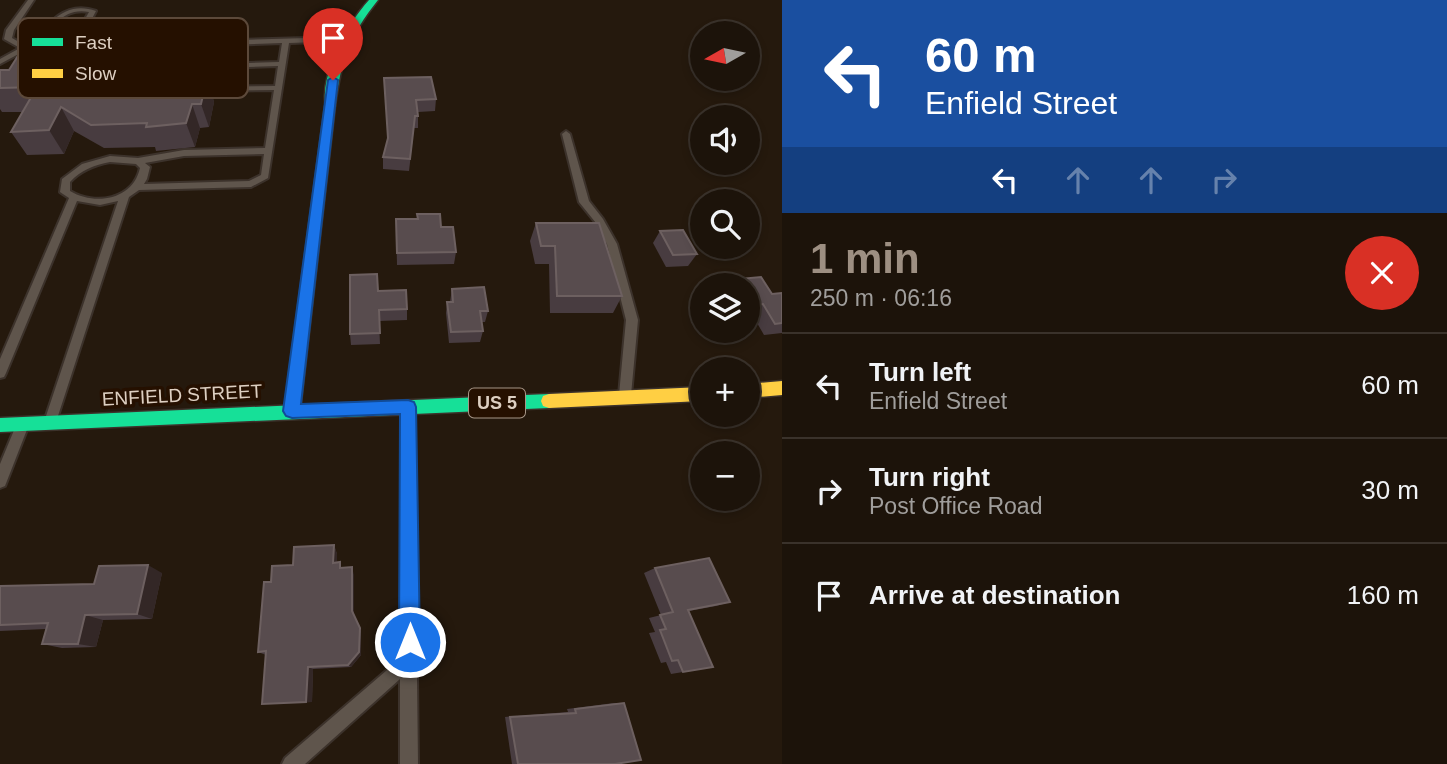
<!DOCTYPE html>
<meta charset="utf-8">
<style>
:root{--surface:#1c130a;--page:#251c13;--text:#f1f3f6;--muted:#a09e9c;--line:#3a322b;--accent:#9d8f82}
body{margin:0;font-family:Helvetica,sans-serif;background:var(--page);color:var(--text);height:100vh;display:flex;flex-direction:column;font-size:26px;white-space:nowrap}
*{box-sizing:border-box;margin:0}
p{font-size:23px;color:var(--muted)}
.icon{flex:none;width:38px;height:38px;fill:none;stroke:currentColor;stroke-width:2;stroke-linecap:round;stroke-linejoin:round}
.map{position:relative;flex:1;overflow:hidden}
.sheet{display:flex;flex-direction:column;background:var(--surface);width:665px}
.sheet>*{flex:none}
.top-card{background:#1a4fa0;color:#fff;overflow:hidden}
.needle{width:46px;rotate:261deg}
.fabs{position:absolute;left:690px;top:21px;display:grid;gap:14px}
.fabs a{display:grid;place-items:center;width:70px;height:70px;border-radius:50%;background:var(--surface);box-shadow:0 4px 10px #0003,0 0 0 2px var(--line);font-size:35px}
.pin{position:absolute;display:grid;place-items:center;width:60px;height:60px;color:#fff;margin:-72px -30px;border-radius:50% 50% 50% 0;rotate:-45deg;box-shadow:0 0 7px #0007}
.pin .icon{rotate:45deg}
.me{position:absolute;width:77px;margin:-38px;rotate:0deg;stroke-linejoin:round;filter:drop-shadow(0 0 5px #0008)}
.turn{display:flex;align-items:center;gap:24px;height:147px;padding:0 28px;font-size:32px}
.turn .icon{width:91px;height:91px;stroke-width:2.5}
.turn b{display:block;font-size:49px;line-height:60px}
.lanes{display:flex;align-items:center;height:66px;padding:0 28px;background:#0003;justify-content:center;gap:35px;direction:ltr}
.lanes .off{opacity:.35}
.round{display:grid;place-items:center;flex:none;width:74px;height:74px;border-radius:37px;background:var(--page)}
.overview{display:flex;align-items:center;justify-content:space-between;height:119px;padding:0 28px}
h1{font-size:42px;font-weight:700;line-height:52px;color:var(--accent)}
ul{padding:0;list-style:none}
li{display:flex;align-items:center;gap:21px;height:105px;padding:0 28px;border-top:2px solid var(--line)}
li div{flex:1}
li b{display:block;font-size:26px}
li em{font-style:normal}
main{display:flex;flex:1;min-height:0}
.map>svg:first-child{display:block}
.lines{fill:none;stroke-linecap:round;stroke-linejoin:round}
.lane-casing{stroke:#3c322b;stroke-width:4}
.fast-casing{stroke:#3c322b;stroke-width:3}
.slow-casing{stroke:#3c322b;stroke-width:3}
.lane{fill:#5f554c;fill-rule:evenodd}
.fast{fill:#16e098;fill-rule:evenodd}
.slow{fill:#ffcf43;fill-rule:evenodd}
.wall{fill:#483c40}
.shaded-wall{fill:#332726}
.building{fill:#584c4e;stroke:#6d6060;stroke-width:2}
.route{fill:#1a73e8;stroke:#114b97;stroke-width:2}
.labels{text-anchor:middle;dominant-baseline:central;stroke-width:7;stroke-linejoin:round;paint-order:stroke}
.shield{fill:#251000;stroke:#a69687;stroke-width:2}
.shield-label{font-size:18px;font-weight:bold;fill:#ddcfc1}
.street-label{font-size:19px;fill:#ddcfc1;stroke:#251000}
.key{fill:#251000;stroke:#5c493a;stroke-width:2}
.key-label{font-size:19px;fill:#ddcfc1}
</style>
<main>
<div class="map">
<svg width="782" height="764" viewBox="0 0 782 764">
<rect width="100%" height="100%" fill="#25190d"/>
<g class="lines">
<!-- lane casing -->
<g class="lane-casing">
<g id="lane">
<path d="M28 0H34L14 30 12 38 26 46H32C47 23 66 0 96 11L76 49 69 47 89 12C64 7 51 27 39 46L43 48 42 50H26L0 64V59L20 48 4 39 6 30Z"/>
<path d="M344 37H347V41L289 43 268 178 251 187 139 190 129 197 57 419 56 423 51 425 46 423 45 419 118 201 100 205 77 201 6 373 4 377 0 378V359L69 198 60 192 62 179 82 164 110 156 138 158 184 150 265 148 274 90 198 91 183 88 177 78 187 46 138 47 134 45 135 43ZM282 43 279 62 189 65 194 46ZM278 66 275 86 198 87 189 84 185 78 187 69ZM264 154 261 175 249 181 144 184 147 179 150 167 145 163 184 156ZM110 162 136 164 140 168C133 200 95 206 70 191V182C81 170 94 165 110 162Z"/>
<polygon points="566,131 570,134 589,201 603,219 617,244 638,320 631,395 629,399 625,400 621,399 619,395 626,320 607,244 596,223 579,202 562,134"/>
<polygon points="408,405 412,407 414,411 418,764 400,764 400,679 305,764 282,764 285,758 401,658 402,411 404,407"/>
<polygon points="22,421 27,423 28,427 5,486 0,488 0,464 17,423"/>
</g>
</g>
<!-- fast casing -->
<g class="fast-casing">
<g id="fast">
<path d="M369 0H378C349 36 341 61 335 106L326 108C319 75 347 24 369 0Z"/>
<polygon points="549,394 555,396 557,401 555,406 549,408 0,432 0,418"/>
</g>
</g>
<!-- slow casing -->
<g class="slow-casing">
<g id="slow">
<polygon points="330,103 335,106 300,411 298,416 292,418 286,416 284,411 325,106"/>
<polygon points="782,381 782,395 747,398 747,384"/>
<polygon points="702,387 702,401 549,408 543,406 541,401 543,396 549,394"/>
</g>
</g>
<!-- lane -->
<use href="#lane" class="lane"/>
<!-- fast -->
<use href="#fast" class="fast"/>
<!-- slow -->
<use href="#slow" class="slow"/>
</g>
<!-- wall -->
<g class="wall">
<polygon points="151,37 160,60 154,80 207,78 214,102 209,127 200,128 195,147 156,151 155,147 104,148 74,131 64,154 27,155 11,132 23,112 2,112 0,109 0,70 9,70"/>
<polygon points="384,78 436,99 435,111 418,112 418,128 414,128 409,171 383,169 383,157 388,140"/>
<polygon points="396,219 441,227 456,252 454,264 397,265"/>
<polygon points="536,223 622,296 613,313 550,313 549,264 535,264 530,241"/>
<polygon points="660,231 697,254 688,266 666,267 653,243"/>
<polygon points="739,279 772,294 782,293 782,333 764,335 753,316 747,316 747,285 734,285"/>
<polygon points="452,289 488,311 485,322 481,322 483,331 480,342 449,343 446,313 447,302 450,302"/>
<polygon points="378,291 407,309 407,320 379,321 380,344 351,345 350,334"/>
<polygon points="334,545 337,554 337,563 342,568 354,575 354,616 361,633 361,655 351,667 313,669 312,702 262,704 266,655 258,652 271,582"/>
<polygon points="655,568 730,602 716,606 689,611 683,672 671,674 666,662 661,663 649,633 655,632 649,618 661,615 644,573"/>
<polygon points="162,573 152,619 103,620 96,647 62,648 42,644 46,629 0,631 0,586 94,584"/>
<polygon points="614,703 624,703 615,764 512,764 505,717 568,712 567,709"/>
</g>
<!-- shaded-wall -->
<g class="shaded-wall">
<polygon points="151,37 160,60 153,79 157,88 141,80 141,64"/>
<polygon points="207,78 214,102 209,127 201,104"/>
<polygon points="192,104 200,128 195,147 186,123"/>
<polygon points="61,107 74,131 64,154 49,130"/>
<polygon points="334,545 337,554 337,571 333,563"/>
<polygon points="148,565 162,573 152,619 137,614"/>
<polygon points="352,567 354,575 354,616 352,611"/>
<polygon points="85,615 103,620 96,647 78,644"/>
<polygon points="360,628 361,633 361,655 351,667 348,665"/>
<polygon points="308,667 313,669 312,702 306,702"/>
</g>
<!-- building -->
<g class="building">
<polygon points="151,37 141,64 148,64 141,80 207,78 201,104 192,104 186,123 146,127 147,123 91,125 61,107 49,130 11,132 37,87 0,88 0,70 9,70 28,40"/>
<polygon points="431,77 436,99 416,100 418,116 415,116 410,159 383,157 388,138 384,78"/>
<polygon points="417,214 440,214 441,227 453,227 456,252 397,253 396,219 418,219"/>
<polygon points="536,223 599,223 622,296 557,296 555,246 541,246"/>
<polygon points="683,230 697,254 673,255 660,231"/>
<polygon points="377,274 378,291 406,290 407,309 379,310 380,333 350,334 350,275"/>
<polygon points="761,277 772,294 782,293 782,323 775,324 763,304 756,305 747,291 747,285 743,285 739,279"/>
<polygon points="484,287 488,311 480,311 483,331 451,332 447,302 453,302 452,289"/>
<polygon points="334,545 333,563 340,562 340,568 352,567 352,611 360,628 359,652 348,665 308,667 306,702 262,704 266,651 258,652 264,582 271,582 272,566 293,565 294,547"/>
<polygon points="709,558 730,602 688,610 713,667 683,672 678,660 672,661 660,630 666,629 660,615 673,612 655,568"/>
<polygon points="148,565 137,614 85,615 78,644 42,644 48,623 0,625 0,586 94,584 99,566"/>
<polygon points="624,703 641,760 615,764 518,764 510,717 576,713 575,709"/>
</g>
<!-- route -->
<polygon class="route" points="333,77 338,80 301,404 408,400 414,402 416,407 420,642 417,649 410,653 402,649 399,642 400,414 292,418 286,416 283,411 328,80"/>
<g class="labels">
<!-- shield labels -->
<rect class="shield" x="469" y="388.5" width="56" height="29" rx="5"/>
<g class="shield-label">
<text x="497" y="403">US 5</text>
</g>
<!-- street labels -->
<g class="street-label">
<text transform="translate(182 395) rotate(-3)">ENFIELD STREET</text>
</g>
</g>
<!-- legend -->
<rect x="18" y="18" width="230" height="80" rx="10" class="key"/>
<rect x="32" y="38" width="31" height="8" fill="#16e098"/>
<rect x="32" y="69" width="31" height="9" fill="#ffcf43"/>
<g class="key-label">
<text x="75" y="49">Fast</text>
<text x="75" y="80">Slow</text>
</g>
</svg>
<div class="fabs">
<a><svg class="needle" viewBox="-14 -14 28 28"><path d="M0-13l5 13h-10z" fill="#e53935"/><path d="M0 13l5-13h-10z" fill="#a09e9c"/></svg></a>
<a><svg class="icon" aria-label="sound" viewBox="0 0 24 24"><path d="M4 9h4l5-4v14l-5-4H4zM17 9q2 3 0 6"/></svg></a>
<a><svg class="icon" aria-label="search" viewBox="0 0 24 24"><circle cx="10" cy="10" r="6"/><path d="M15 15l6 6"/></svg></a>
<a><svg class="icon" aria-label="layers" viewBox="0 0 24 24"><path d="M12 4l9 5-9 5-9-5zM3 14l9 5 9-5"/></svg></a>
<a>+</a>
<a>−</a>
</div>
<div class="pin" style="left:333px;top:80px;background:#d93025"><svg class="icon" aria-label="arrive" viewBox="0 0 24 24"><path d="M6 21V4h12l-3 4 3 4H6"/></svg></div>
<svg class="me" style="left:410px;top:642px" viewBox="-20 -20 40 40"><circle r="17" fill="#1a73e8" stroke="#fff" stroke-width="3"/><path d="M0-11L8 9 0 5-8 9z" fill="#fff"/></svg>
</div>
<section class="sheet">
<div class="top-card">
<div class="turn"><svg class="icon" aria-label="left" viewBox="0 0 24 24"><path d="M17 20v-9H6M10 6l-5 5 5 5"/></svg><div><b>60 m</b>Enfield Street</div></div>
<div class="lanes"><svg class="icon" aria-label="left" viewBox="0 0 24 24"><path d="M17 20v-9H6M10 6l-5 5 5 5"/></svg><svg class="icon off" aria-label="ahead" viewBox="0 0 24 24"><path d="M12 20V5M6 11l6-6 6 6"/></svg><svg class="icon off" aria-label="ahead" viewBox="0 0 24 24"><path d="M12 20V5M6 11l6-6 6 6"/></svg><svg class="icon off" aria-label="right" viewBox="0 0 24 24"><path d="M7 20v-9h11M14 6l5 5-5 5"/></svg></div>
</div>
<div class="overview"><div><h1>1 min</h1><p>250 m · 06:16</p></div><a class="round" style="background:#d93025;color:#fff"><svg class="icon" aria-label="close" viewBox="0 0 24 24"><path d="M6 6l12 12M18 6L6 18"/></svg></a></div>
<ul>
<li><svg class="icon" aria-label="left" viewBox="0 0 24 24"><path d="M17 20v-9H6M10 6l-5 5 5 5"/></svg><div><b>Turn left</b><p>Enfield Street</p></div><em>60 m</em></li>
<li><svg class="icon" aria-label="right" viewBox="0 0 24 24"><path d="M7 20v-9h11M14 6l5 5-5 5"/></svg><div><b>Turn right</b><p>Post Office Road</p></div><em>30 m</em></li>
<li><svg class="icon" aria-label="arrive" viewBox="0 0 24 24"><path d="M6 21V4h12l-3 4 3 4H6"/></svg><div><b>Arrive at destination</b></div><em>160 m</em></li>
</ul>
</section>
</main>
